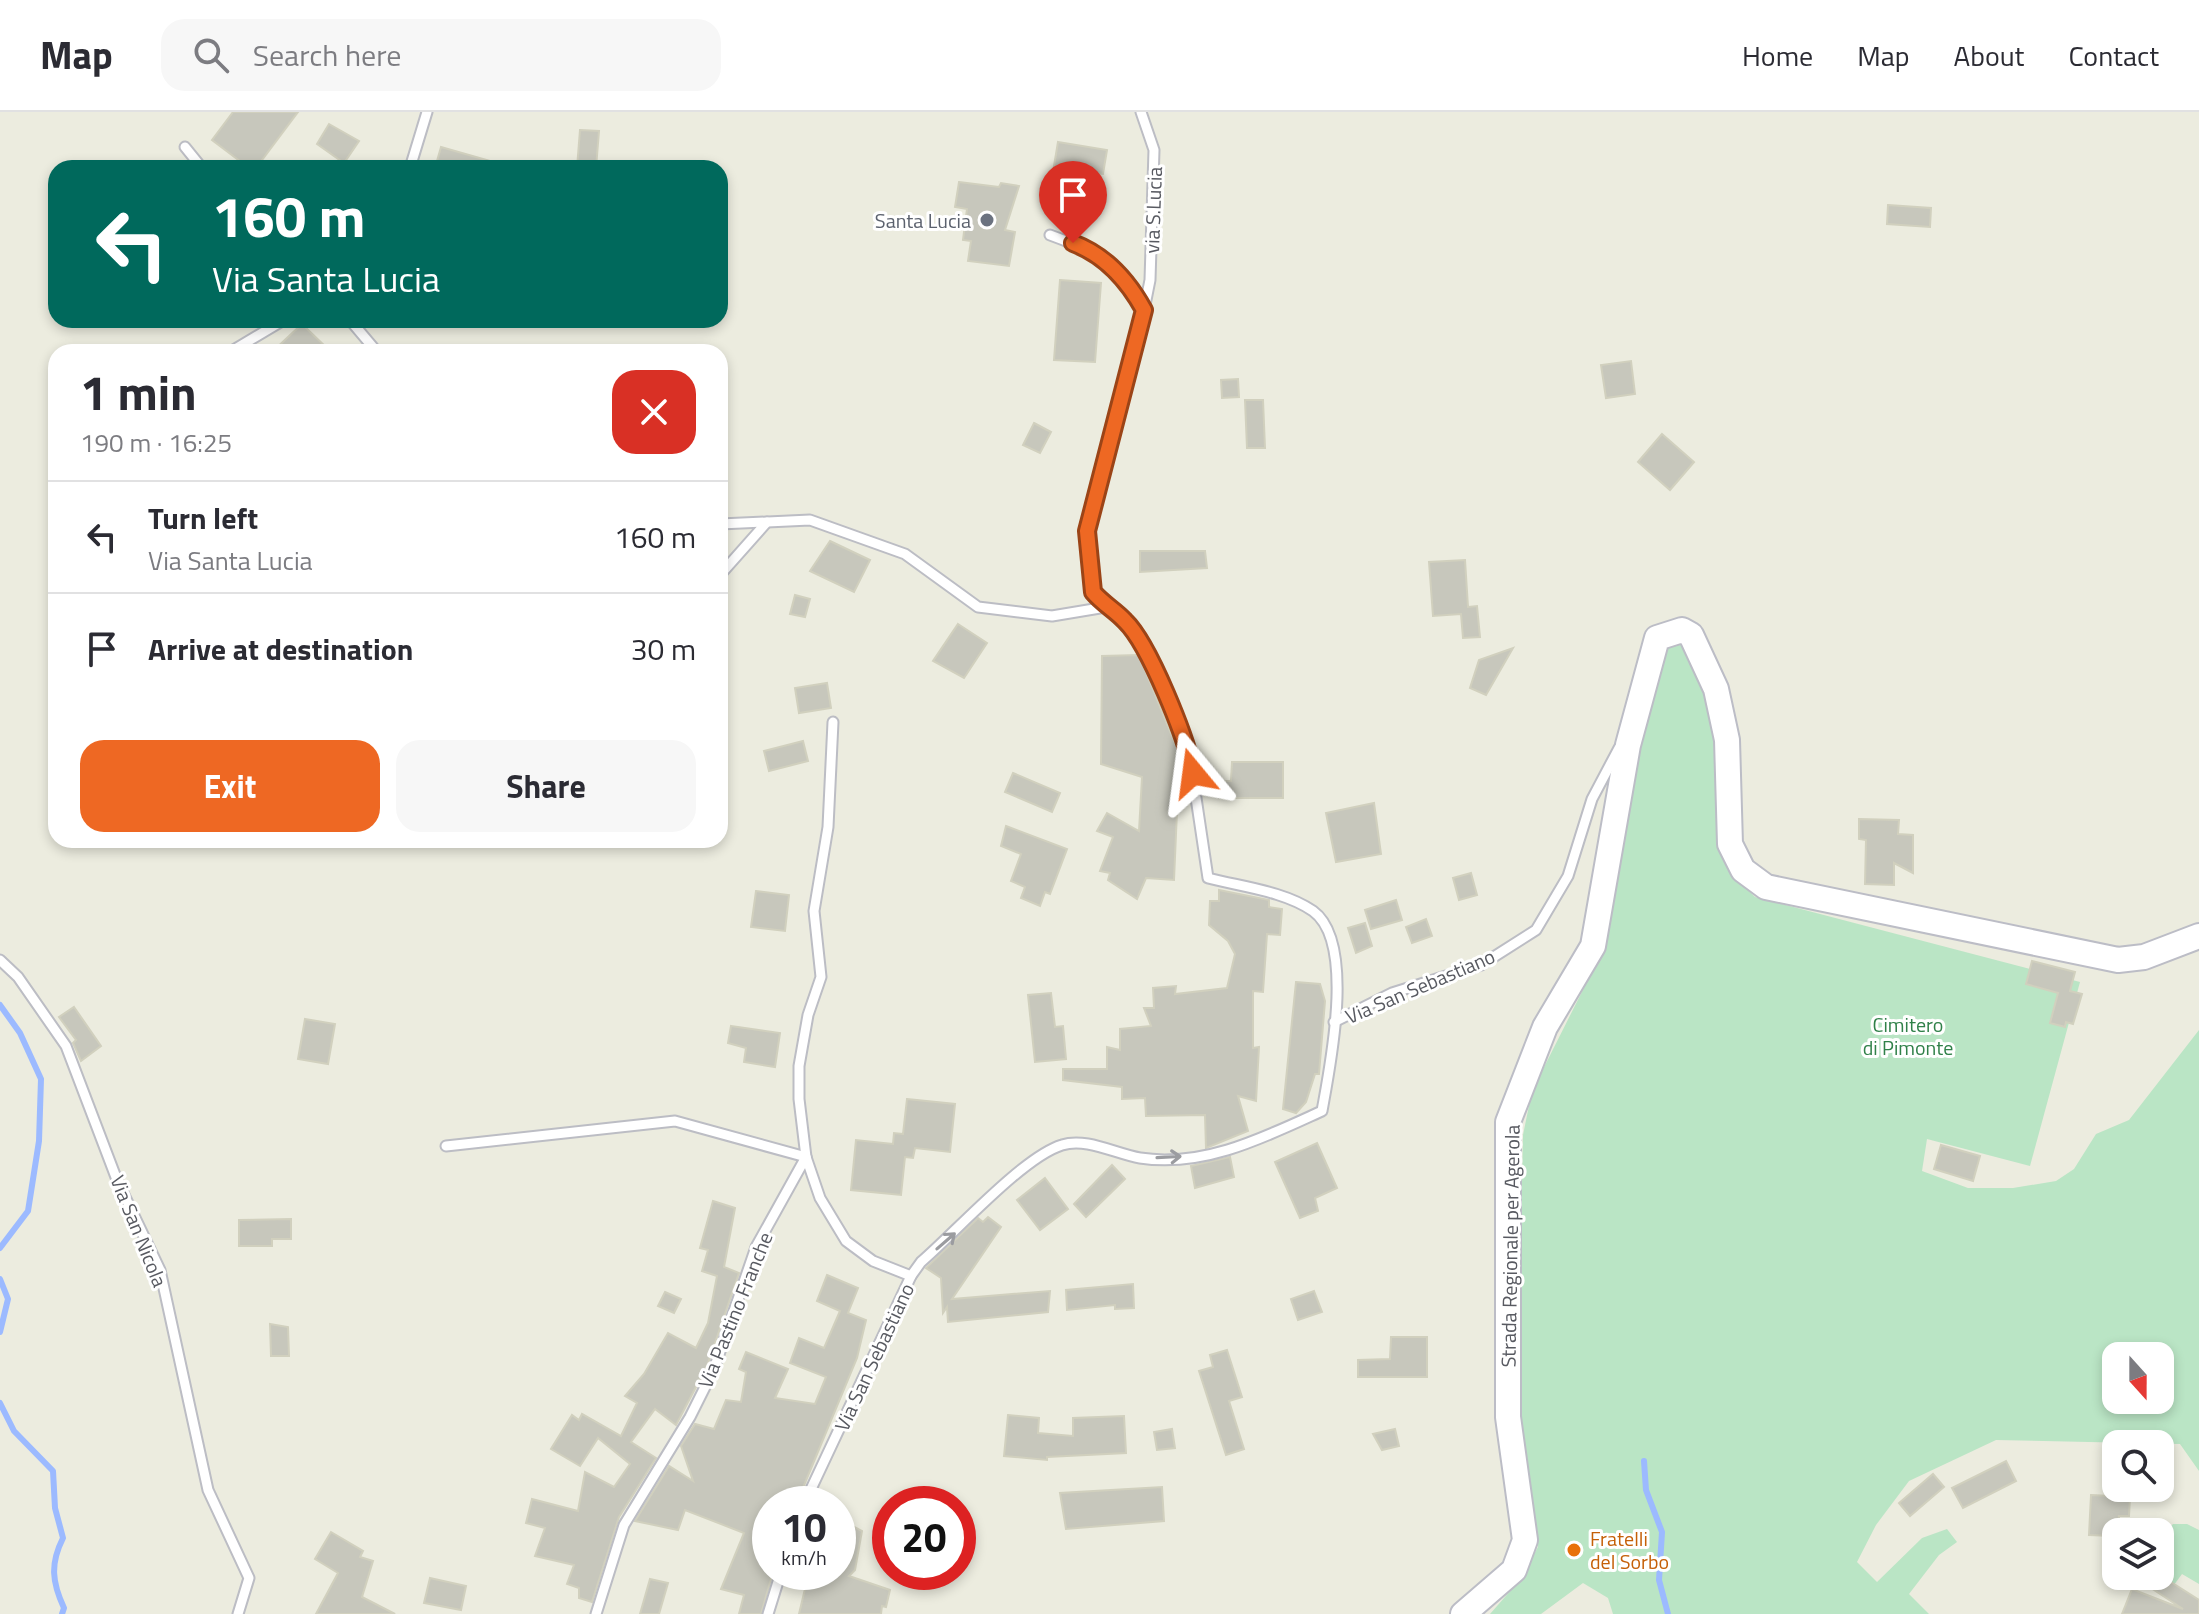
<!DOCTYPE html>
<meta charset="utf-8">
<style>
:root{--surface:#fff;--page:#f7f7f7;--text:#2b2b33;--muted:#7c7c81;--line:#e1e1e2;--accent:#ee6823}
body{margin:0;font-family:"Titillium Web",sans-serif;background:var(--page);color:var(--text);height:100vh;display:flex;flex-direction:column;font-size:30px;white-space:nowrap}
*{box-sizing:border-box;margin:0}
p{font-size:26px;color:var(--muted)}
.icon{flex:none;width:44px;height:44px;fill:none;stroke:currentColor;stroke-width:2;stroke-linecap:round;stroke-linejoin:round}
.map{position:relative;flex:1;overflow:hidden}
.side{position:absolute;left:48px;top:232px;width:680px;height:504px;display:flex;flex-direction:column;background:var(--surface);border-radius:24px;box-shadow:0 4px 12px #0003}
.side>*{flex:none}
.banner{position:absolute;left:48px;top:48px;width:680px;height:168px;border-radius:24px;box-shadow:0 4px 12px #0003;background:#00695c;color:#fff;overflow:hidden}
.needle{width:52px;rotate:159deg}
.buttons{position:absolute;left:2102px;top:1230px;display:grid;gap:16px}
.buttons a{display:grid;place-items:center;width:72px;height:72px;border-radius:16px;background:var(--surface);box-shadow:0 4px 12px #0003;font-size:40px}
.speed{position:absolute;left:752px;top:1374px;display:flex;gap:16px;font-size:40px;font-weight:700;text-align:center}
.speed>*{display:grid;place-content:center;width:104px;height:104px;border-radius:50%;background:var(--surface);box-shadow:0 4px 12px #0003;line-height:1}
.speed small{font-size:20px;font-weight:400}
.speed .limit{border:12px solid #d22;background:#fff;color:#111}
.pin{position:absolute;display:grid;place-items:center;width:68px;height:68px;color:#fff;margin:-82px -34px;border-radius:50% 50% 50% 0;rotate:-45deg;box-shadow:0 0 8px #0007}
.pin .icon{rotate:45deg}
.me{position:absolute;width:88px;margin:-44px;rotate:344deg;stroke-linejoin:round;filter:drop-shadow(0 0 6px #0008)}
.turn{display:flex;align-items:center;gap:28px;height:168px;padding:0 32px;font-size:36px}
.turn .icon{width:104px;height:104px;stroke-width:2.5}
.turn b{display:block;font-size:56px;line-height:68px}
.round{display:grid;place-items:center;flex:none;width:84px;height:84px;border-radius:24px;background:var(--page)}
.summary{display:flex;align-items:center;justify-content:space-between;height:136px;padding:0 32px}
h1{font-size:48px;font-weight:700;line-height:60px}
.primary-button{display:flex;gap:16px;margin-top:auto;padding:16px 32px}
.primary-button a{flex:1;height:92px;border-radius:24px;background:var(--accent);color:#fff;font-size:32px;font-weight:700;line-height:92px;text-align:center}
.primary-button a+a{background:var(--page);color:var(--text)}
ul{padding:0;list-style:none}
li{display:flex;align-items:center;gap:24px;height:112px;padding:0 32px;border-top:2px solid var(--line)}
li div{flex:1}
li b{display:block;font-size:30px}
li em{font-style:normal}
header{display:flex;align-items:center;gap:48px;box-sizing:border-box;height:112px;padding:0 40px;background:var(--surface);border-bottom:2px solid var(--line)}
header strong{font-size:38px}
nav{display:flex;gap:44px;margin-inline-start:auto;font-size:28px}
.search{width:560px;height:72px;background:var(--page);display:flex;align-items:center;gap:20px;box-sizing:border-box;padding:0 28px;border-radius:24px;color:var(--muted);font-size:30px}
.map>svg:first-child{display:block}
.green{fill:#bae5c5;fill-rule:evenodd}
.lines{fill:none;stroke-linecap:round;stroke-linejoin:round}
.stream{stroke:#9cbaff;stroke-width:6}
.building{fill:#c7c7bc;stroke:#d1d0be;stroke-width:2}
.service-casing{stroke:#bcbdc4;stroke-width:13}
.secondary-casing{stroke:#bcbdc6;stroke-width:28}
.service{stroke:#fff;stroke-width:9}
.secondary{stroke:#fff;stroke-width:24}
.oneway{stroke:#9b9ca0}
.route-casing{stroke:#9b4417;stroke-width:20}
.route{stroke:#ee6823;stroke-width:14}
.worship-dot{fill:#6b7280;stroke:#fff;stroke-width:3}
.food-dot{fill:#e8710a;stroke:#fff;stroke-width:3}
.labels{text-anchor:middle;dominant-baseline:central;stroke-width:6;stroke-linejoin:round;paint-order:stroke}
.street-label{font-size:20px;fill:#585a61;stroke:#fff}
.worship-label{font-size:20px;fill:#5b616d;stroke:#fff;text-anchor:end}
.park-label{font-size:20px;fill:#308149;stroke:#fff}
.food-label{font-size:20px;fill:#c56008;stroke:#fff;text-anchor:start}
</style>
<header>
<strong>Map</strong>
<div class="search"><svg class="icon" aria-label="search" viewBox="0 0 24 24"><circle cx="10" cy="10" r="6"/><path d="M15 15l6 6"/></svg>Search here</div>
<nav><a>Home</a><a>Map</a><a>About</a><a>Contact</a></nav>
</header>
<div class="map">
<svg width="2199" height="1502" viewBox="0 0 2199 1502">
<rect width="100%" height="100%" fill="#ececdf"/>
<!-- green -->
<g class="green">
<path d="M1686 531 1717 610 1733 763 1755 785 2080 870 2030 1054 1927 1027 1922 1059 1968 1076H2013L2056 1069 2074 1057 2096 1022 2129 1008 2199 918V1359L2180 1332 1996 1328 1909 1369 1876 1413 1857 1450 1877 1470 1922 1426 1947 1417 1957 1430 1939 1443 1909 1482 1929 1502H1613L1608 1486 1583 1471 1541 1502H1490L1519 1469 1538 1435 1517 1308 1523 1023 1532 979 1599 846 1628 685 1660 541 1671 532ZM2116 1244H2160V1288H2116Z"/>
<polygon points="2173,1412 2187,1412 2199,1418 2199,1472 2182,1462 2171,1477 2157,1464 2160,1464 2160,1434 2163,1422"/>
</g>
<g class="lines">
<!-- stream -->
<g class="stream">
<polyline points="0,893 20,921 41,967 39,1029 28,1099 0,1136"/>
<polyline points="0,1167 8,1187 0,1220"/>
<path d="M0 1291 14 1319 53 1359 55 1396 63 1426C50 1452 52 1470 64 1496L62 1502"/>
<polyline points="1644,1349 1646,1378 1662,1420 1659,1468 1668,1502"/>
</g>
</g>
<!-- building -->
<g class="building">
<polygon points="233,0 298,0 256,56 249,56 212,28"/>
<polygon points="329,12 359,29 344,51 317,32"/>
<polygon points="580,18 599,19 596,56 577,56"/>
<polygon points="1058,30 1107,38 1103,62 1074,58 1068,93 1048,90"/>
<polygon points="441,35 497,51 496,56 435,56"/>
<polygon points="959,70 999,75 1001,71 1019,74 1005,118 1015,120 1009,154 968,149 971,129 963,128 967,97 955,95"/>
<polygon points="1888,93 1931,96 1930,115 1887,112"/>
<polygon points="1060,168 1101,171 1095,250 1054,248"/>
<polygon points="302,212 331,240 272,240"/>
<polygon points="1631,249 1635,282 1606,286 1601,253"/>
<polygon points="1238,267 1239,285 1222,286 1221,268"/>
<polygon points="1245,288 1263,288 1265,336 1247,336"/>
<polygon points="1034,311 1051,320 1040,341 1023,333"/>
<polygon points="1662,322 1694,350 1670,378 1638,350"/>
<polygon points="830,429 870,448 854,480 810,459"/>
<polygon points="1140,439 1205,439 1207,456 1140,460"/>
<polygon points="1465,448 1468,495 1477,494 1480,525 1463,526 1461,502 1433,504 1429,450"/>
<polygon points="795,483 810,487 805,505 790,502"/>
<polygon points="958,512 987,531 964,566 933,549"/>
<polygon points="1513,536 1486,583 1470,576 1479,548"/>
<polygon points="1139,543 1183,651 1187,679 1178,676 1174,768 1146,766 1137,787 1108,768 1110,761 1100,759 1113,725 1097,719 1107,701 1139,719 1142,665 1101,652 1102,544"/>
<polygon points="827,571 831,596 799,601 795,576"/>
<polygon points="803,629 808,649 769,659 764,639"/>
<polygon points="1232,650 1283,650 1283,686 1219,686 1219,669 1231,669"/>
<polygon points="1013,661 1060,681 1052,700 1005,680"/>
<polygon points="1374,691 1381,742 1336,750 1326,701"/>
<polygon points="1859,707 1899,708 1898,722 1913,723 1913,761 1894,751 1894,773 1865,772 1866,728 1859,727"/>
<polygon points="1006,714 1067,737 1050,782 1045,780 1040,794 1021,786 1025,775 1011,769 1021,742 1001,734"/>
<polygon points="1471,761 1477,783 1459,788 1453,766"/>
<polygon points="1219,778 1269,788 1269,795 1282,797 1280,823 1267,822 1263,880 1253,879 1253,936 1259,935 1256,989 1238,984 1248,1019 1206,1036 1205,1003 1146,1004 1145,986 1122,987 1122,975 1063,968 1063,957 1107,957 1107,935 1120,938 1120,917 1151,914 1144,896 1154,896 1153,876 1176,874 1175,882 1227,876 1235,842 1228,829 1209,813 1210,789 1219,789"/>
<polygon points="756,779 789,783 785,819 751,815"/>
<polygon points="1396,788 1402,808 1371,817 1365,798"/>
<polygon points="1426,807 1432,824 1412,831 1406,815"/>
<polygon points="1365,811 1372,834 1356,841 1348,816"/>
<polygon points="2032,849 2075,860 2070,879 2082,882 2073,912 2066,910 2065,915 2050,911 2058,881 2026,872"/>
<polygon points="1296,870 1320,872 1325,889 1319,962 1315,962 1306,990 1296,1001 1283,997"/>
<polygon points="1051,881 1055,915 1063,914 1066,947 1035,950 1028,883"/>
<polygon points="74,895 101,934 81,949 73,931 76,928 59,905"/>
<polygon points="305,907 335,912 328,952 298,947"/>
<polygon points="731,914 780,921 775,955 744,950 746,936 728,931"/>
<polygon points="907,987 955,992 950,1040 915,1036 913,1046 905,1045 901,1083 851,1078 856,1028 893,1032 894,1021 903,1022"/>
<polygon points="1317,1031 1337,1076 1315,1086 1318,1099 1300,1106 1275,1050"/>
<polygon points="1941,1033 1980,1044 1973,1069 1934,1057"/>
<polygon points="1230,1045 1234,1065 1195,1076 1191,1054"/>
<polygon points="1112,1053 1125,1067 1086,1105 1074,1092"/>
<polygon points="1045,1066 1068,1097 1040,1118 1017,1088"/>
<polygon points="713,1089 735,1096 724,1155 739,1161 707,1254 676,1313 655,1297 631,1330 656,1346 619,1405 592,1490 579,1486 579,1476 567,1472 574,1453 535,1444 545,1416 526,1411 532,1387 578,1399 585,1360 614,1375 630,1352 598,1326 580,1354 551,1337 572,1303 579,1308 582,1302 621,1324 637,1291 625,1284 644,1262 668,1221 696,1236 708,1211 717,1164 702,1159 708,1138 700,1136"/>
<polygon points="988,1105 1001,1115 952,1187 1050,1179 1048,1200 948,1210 947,1195 943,1201 941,1166 926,1156 978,1106 983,1110"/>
<polygon points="291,1107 291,1127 272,1127 272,1134 239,1134 239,1108"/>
<polygon points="827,1163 858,1176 848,1201 866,1208 857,1246 800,1383 788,1380 784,1392 770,1392 770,1460 773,1460 761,1502 739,1502 744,1483 721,1477 744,1421 685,1398 678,1418 635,1409 669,1354 693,1369 681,1334 695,1312 714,1317 726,1288 741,1290 746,1260 739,1257 746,1240 788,1257 775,1286 815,1292 826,1265 790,1251 799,1226 824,1236 840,1199 817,1189"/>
<polygon points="1133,1172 1134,1196 1115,1197 1115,1193 1067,1198 1066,1178"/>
<polygon points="1314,1179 1322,1200 1298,1208 1291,1187"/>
<polygon points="665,1180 681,1187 674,1201 658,1194"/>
<polygon points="270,1212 288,1215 289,1244 271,1244"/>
<polygon points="1391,1225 1427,1225 1427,1265 1358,1265 1358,1248 1390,1247"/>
<polygon points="1227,1238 1242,1285 1229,1289 1244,1337 1226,1343 1199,1259 1213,1255 1210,1243"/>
<polygon points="1008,1303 1039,1306 1038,1321 1073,1324 1073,1306 1124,1304 1126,1341 1047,1345 1047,1348 1004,1344"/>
<polygon points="1172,1317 1175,1336 1157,1338 1154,1320"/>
<polygon points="1395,1317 1399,1334 1382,1338 1373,1322"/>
<polygon points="2006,1349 2016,1369 1963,1396 1952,1376"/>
<polygon points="1933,1362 1944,1375 1910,1404 1899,1391"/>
<polygon points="1162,1375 1164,1409 1066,1417 1060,1381"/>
<polygon points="2091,1383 2130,1385 2129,1404 2119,1404 2118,1419 2112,1419 2112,1424 2089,1423"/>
<polygon points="845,1410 862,1419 855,1458 849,1464 890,1478 886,1495 882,1494 881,1502 799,1502 809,1460 838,1460 838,1424"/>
<polygon points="331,1420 363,1439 360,1445 373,1449 362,1485 395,1502 316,1502 338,1461 315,1447"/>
<polygon points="2160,1463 2199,1488 2199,1502 2122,1502 2132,1477 2183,1497 2151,1476"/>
<polygon points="430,1466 466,1474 461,1498 424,1491"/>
<polygon points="650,1467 668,1471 659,1502 640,1502"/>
</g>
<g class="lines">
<!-- service casing -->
<g class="service-casing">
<g id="service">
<polyline points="1141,0 1154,38 1150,168 1144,198"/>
<polyline points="185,35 202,56"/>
<polyline points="410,56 427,0"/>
<polyline points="350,208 377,240"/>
<polyline points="230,240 284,208"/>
<polyline points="720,412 810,408 905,442 978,495 1052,504 1106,495"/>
<polyline points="720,463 767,410"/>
<polyline points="833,610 828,715 814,799 821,865 808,903 799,954 799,987 806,1045 820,1086 846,1129 873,1149 911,1164"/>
<polyline points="0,848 18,865 66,934 117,1068 160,1158 208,1378 249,1466 238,1502"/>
<polyline points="1334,910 1392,881 1481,853 1536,818 1568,764 1592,687 1619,636"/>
<polyline points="446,1034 675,1009 806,1045"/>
<path d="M804 1392 911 1164 921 1150C956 1120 1023 1045 1062 1033 1086 1025 1116 1042 1140 1046 1204 1056 1265 1025 1322 999 1330 954 1356 830 1313 799 1284 779 1242 775 1208 766L1189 639 1145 538 1126 509 1093 480 1087 419 1144 198C1119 152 1097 140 1050 123"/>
<polyline points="596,1502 624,1413 690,1305 714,1257 756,1135 806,1045"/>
<polyline points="768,1502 781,1460"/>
</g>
</g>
<!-- secondary casing -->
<g class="secondary-casing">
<polyline id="secondary" points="1463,1502 1514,1458 1525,1428 1508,1305 1508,1010 1545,915 1593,834 1628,633 1657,526 1682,518 1691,523 1716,577 1727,628 1730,732 1743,758 1766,775 2118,848 2144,845 2199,824"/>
</g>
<!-- service -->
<use href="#service" class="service"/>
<!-- secondary -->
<use href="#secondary" class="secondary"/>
</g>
<!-- one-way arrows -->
<defs><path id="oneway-shaft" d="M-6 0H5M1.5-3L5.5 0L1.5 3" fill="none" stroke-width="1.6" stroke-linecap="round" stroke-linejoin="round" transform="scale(2)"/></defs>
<g class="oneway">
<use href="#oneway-shaft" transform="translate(1169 1045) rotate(-3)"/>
<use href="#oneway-shaft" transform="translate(946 1129) rotate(-41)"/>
</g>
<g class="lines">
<!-- route casing -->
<g class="route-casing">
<path id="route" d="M1073 131C1105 143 1127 167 1144 198L1087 419 1093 480C1103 492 1115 498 1125 509 1149 532 1187 627 1193 661"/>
</g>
<!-- route -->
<use href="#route" class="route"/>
</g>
<!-- markers -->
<circle class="worship-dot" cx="987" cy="108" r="8"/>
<circle class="food-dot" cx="1574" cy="1438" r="8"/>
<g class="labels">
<!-- street labels -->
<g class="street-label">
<text transform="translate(1153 98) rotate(-88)">via S.Lucia</text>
<text transform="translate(1420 874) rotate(-23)">Via San Sebastiano</text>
<text transform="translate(139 1119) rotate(68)">Via San Nicola</text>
<text transform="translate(1510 1134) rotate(-89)">Strada Regionale per Agerola</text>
<text transform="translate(735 1198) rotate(-68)">Via Pastino Franche</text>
<text transform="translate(874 1245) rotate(-65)">Via San Sebastiano</text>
</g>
<!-- worship labels -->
<g class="worship-label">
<text x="971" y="108">Santa Lucia</text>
</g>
<!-- park labels -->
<g class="park-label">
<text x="1908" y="912">Cimitero<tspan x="1908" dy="23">di Pimonte</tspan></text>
</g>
<!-- food labels -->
<g class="food-label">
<text x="1590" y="1426">Fratelli<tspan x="1590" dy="23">del Sorbo</tspan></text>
</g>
</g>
</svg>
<div class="buttons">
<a><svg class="needle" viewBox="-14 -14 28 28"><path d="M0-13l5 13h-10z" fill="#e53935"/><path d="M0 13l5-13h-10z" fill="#7c7c81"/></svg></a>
<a><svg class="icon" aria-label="search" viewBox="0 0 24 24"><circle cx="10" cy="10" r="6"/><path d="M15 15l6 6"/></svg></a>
<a><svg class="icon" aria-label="layers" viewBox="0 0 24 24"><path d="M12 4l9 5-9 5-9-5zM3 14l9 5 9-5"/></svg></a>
</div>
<div class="speed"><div>10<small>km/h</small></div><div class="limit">20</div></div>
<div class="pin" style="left:1073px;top:131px;background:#d93025"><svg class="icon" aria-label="arrive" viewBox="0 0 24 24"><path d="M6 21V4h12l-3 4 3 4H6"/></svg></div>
<svg class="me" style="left:1193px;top:661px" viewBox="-20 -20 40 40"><path d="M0-17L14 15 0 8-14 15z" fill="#ee6823" stroke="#fff" stroke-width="4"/></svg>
<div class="banner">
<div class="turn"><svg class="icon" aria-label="left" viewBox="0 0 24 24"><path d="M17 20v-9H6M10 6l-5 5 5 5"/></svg><div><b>160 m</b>Via Santa Lucia</div></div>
</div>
<section class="side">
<div class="summary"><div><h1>1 min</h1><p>190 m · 16:25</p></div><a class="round" style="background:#d93025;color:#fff"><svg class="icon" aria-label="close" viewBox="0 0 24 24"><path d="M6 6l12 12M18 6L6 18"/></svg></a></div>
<ul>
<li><svg class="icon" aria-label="left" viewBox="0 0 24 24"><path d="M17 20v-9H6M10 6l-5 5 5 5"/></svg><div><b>Turn left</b><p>Via Santa Lucia</p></div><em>160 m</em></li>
<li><svg class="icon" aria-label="arrive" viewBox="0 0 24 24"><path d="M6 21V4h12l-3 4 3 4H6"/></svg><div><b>Arrive at destination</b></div><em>30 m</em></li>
</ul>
<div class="primary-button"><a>Exit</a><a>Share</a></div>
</section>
</div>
